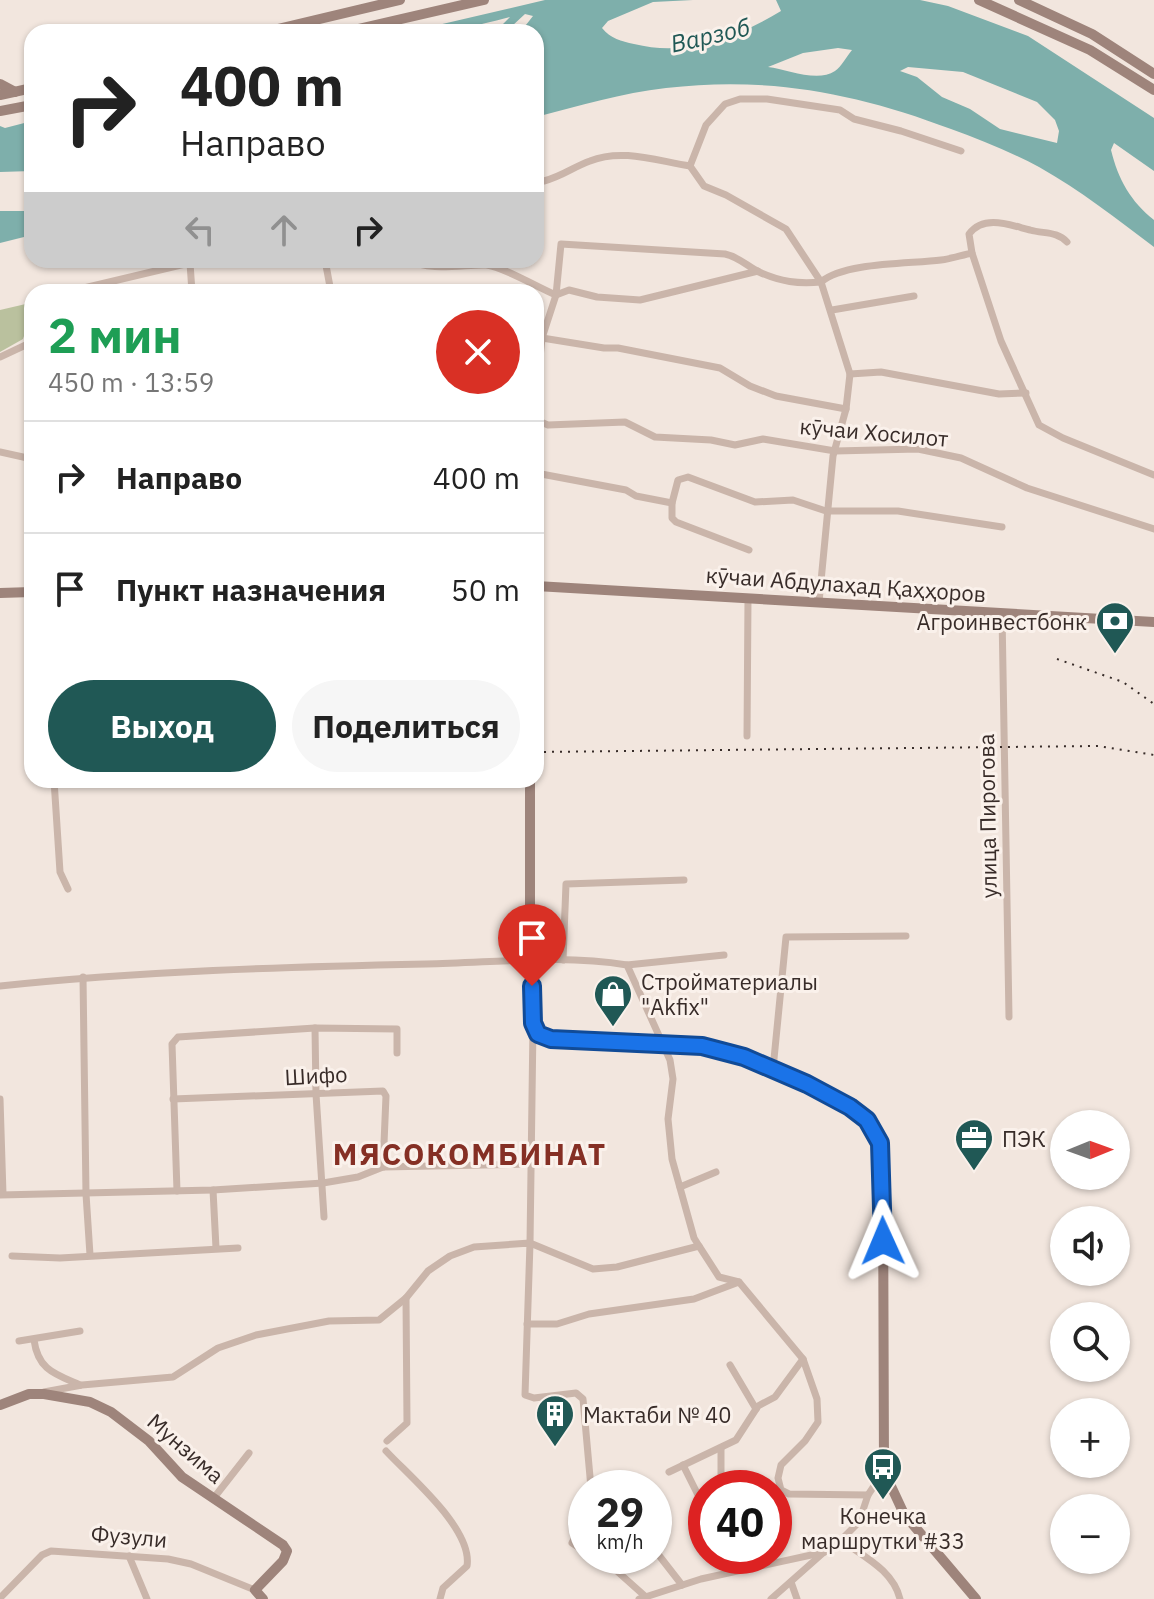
<!DOCTYPE html>
<html lang="ru">
<meta charset="utf-8">
<style>
:root{--surface:#fff;--page:#f6f6f6;--text:#222;--muted:#767676;--line:#e0e0e0;--accent:#205855}
body{margin:0;font-family:"IBM Plex Sans",sans-serif;background:var(--page);color:var(--text);height:100vh;display:flex;flex-direction:column;font-size:30px;white-space:nowrap}
*{box-sizing:border-box;margin:0}
p{font-size:26px;color:var(--muted)}
.icon{flex:none;width:44px;height:44px;fill:none;stroke:currentColor;stroke-width:2;stroke-linecap:round;stroke-linejoin:round}
.map{position:relative;flex:1;overflow:hidden}
.drawer{position:absolute;left:24px;top:284px;width:520px;height:504px;display:flex;flex-direction:column;background:var(--surface);border-radius:24px;box-shadow:0 2px 6px #0004}
.drawer>*{flex:none}
.banner{position:absolute;left:24px;top:24px;width:520px;height:244px;border-radius:24px;box-shadow:0 2px 6px #0004;background:#fff;color:var(--text);overflow:hidden}
.needle{width:52px;rotate:89deg}
.buttons{position:absolute;left:1050px;top:1110px;display:grid;gap:16px}
.buttons a{display:grid;place-items:center;width:80px;height:80px;border-radius:50%;background:var(--surface);box-shadow:0 2px 6px #0004;font-size:40px}
.speed{position:absolute;left:568px;top:1470px;display:flex;gap:16px;font-size:40px;font-weight:700;text-align:center}
.speed>*{display:grid;place-content:center;width:104px;height:104px;border-radius:50%;background:var(--surface);box-shadow:0 2px 6px #0004;line-height:1}
.speed small{font-size:20px;font-weight:400}
.speed .limit{border:12px solid #d22;background:#fff;color:#111}
.pin{position:absolute;display:grid;place-items:center;width:68px;height:68px;color:#fff;margin:-82px -34px;border-radius:50% 50% 50% 0;rotate:-45deg;box-shadow:0 0 8px #0007}
.pin .icon{rotate:45deg}
.me{position:absolute;width:88px;margin:-44px;rotate:359deg;stroke-linejoin:round;filter:drop-shadow(0 0 6px #0008)}
.turn{display:flex;align-items:center;gap:28px;height:168px;padding:0 24px;font-size:36px}
.turn .icon{width:104px;height:104px;stroke-width:2.5}
.turn b{display:block;font-size:56px;line-height:68px}
.lanes{display:flex;align-items:center;height:76px;padding:0 24px;background:#0003;justify-content:center;gap:40px;direction:ltr}
.lanes .off{opacity:.35}
.round{display:grid;place-items:center;flex:none;width:84px;height:84px;border-radius:42px;background:var(--page)}
.overview{display:flex;align-items:center;justify-content:space-between;height:136px;padding:0 24px}
h1{font-size:48px;font-weight:700;line-height:60px;color:#1e9e55}
.action{display:flex;gap:16px;margin-top:auto;padding:16px 24px}
.action a{flex:1;height:92px;border-radius:48px;background:var(--accent);color:#fff;font-size:32px;font-weight:700;line-height:92px;text-align:center}
.action a+a{background:var(--page);color:var(--text)}
ul{padding:0;list-style:none}
li{display:flex;align-items:center;gap:24px;height:112px;padding:0 24px;border-top:2px solid var(--line)}
li div{flex:1}
li b{display:block;font-size:30px}
li em{font-style:normal}
.map>svg:first-child{display:block}
.green{fill:#bac19e}
.water{fill:#7eafab;fill-rule:evenodd}
.lines{fill:none;stroke-linecap:round;stroke-linejoin:round}
.street{stroke:#cab5aa;stroke-width:7}
.secondary{stroke:#9e847b;stroke-width:10}
.rail{stroke:#382c29;stroke-width:2;stroke-dasharray:2 6;stroke-linecap:butt}
.route-casing{stroke:#114b97;stroke-width:20}
.route{stroke:#1a73e8;stroke-width:14}
.labels{text-anchor:middle;dominant-baseline:central;stroke-width:6;stroke-linejoin:round;paint-order:stroke}
.street-label{font-size:22px;fill:#382c29;stroke:#faf1eb}
.poi-label{font-size:22px;fill:#382c29;stroke:#faf1eb;text-anchor:start}
.water-label{font-size:24px;font-style:italic;fill:#205855;stroke:#faf1eb}
.district-label{font-size:30px;font-weight:bold;letter-spacing:2px;fill:#852f24;stroke:#faf1eb}
</style>
<div class="map">
<svg width="1154" height="1599" viewBox="0 0 1154 1599">
<rect width="100%" height="100%" fill="#f2e6de"/>
<!-- green -->
<polygon class="green" points="30,303 30,318 23,339 0,352 0,310"/>
<!-- water -->
<g class="water">
<path d="M545 0H693L653 2 608 21 602 28C611 39 621 41 634 44 686 57 736 38 781 11L776 0H920L948 6 1028 36 1154 118V171L1114 143 1111 150C1118 179 1131 202 1154 220V247C1117 219 1080 190 1039 167 1011 152 981 140 951 129 856 93 768 76 666 88 622 93 579 106 536 117V32H515L522 30 533 16 525 14 512 26 497 30 510 17C473 27 447 32 408 32ZM838 48 852 50C847 56 841 67 835 71 817 83 787 69 768 67L803 53ZM908 67 963 72 1037 102 1055 120 1059 131 1057 143 1000 129 970 109 942 97 917 77 900 71Z"/>
<polygon points="32,121 32,171 0,172 0,126 5,128"/>
<polygon points="0,211 32,211 32,235 0,243"/>
</g>
<g class="lines">
<!-- street -->
<g class="street">
<polyline points="690,166 706,125 725,104 740,99 767,99 840,110 854,119 901,131 961,151"/>
<path d="M544 181C563 176 573 167 590 161 622 148 657 161 690 166L704 186 726 195 786 229 821 282C845 262 910 264 941 260 951 259 962 255 972 253L969 234C984 214 1010 225 1030 230 1044 234 1057 231 1067 242"/>
<polyline points="972,253 1001,341 1039,425 1063,438 1154,475"/>
<polyline points="325,260 331,292"/>
<path d="M413 260C425 272 468 264 486 265 502 266 539 288 556 295L569 290 597 297 640 300 758 271"/>
<polyline points="190,263 192,292"/>
<polyline points="67,292 202,260"/>
<polyline points="832,310 914,296"/>
<polyline points="536,337 604,348 618,348 720,368 750,386 776,396 846,409"/>
<polyline points="0,357 32,342"/>
<polyline points="850,374 881,372 999,394 1026,393"/>
<path d="M536 398 542 338 556 295 561 244 725 254C739 257 747 266 759 272 781 282 798 284 821 282L850 374 846 409 833 456 819 602"/>
<polyline points="536,420 548,425 625,422 655,437 711,440 735,445 763,439 835,451 918,449 961,458 1027,488 1154,529"/>
<polyline points="0,452 32,459"/>
<polyline points="536,473 626,490 636,496 672,503 672,518 676,522 749,550"/>
<polyline points="672,503 678,480 688,477 755,502 793,500 826,511 898,511 1002,527"/>
<polyline points="1002,614 1009,1017"/>
<polyline points="747,736 748,598"/>
<polyline points="54,780 60,872 68,889"/>
<polyline points="563,960 566,884 684,880"/>
<polyline points="627,965 724,955"/>
<polyline points="83,977 86,1194 90,1255"/>
<path d="M0 986C142 971 284 967 426 964 492 963 561 954 627 965L670 1060 673 1079 668 1119 672 1159 694 1238 699 1246"/>
<polyline points="533,1025 530,1243 593,1269 617,1267 699,1246 719,1277 739,1282 803,1359 817,1399 818,1422 805,1441 781,1465 778,1478 781,1490 789,1494 868,1495"/>
<polyline points="315,1028 316,1094 324,1217"/>
<polyline points="773,1069 786,937 906,936"/>
<polyline points="0,1099 3,1194"/>
<polyline points="173,1099 383,1091 386,1096 383,1167"/>
<polyline points="680,1187 716,1172"/>
<polyline points="213,1190 216,1248"/>
<polyline points="177,1191 172,1044 178,1037 315,1028 397,1029 397,1053"/>
<polyline points="0,1195 213,1190 323,1183 358,1177 383,1167 532,1164"/>
<polyline points="12,1256 60,1258 238,1248"/>
<polyline points="527,1324 557,1324 589,1314 694,1299 739,1282"/>
<path d="M34 1340C38 1370 55 1374 80 1385"/>
<polyline points="19,1341 80,1331"/>
<polyline points="730,1365 756,1409"/>
<polyline points="44,1392 82,1385 173,1377 218,1348 256,1335 329,1321 379,1320 406,1298 428,1271 450,1256 474,1247 530,1243 525,1395 534,1398 576,1393 583,1399 591,1488"/>
<polyline points="387,1441 407,1423 406,1298"/>
<path d="M386 1451C410 1477 473 1529 467 1566L443 1588 440 1599"/>
<polyline points="683,1465 698,1495 706,1496"/>
<polyline points="669,1472 736,1440 758,1406 775,1397 803,1359"/>
<polyline points="721,1488 721,1449"/>
<polyline points="213,1499 249,1453"/>
<polyline points="586,1517 572,1543 586,1552"/>
<polyline points="859,1522 904,1514"/>
<path d="M841 1540C864 1557 893 1570 900 1599"/>
<polyline points="654,1549 682,1585"/>
<polyline points="129,1556 147,1599"/>
<polyline points="594,1556 609,1564 646,1597"/>
<polyline points="791,1582 797,1599"/>
<polyline points="0,1598 42,1555 51,1551 168,1559 191,1564 255,1590"/>
<polyline points="639,1599 701,1579 825,1552 839,1542 859,1522 868,1495 884,1471"/>
<polyline points="771,1599 823,1553"/>
</g>
<!-- secondary -->
<g class="secondary">
<polyline points="979,0 1090,50 1154,90"/>
<polyline points="1019,0 1092,34 1154,74"/>
<polyline points="265,32 400,0"/>
<polyline points="345,32 484,0"/>
<polyline points="0,84 15,92"/>
<polyline points="0,95 32,88"/>
<polyline points="0,111 32,105"/>
<polyline points="536,586 1154,622"/>
<polyline points="0,593 32,592"/>
<polyline points="530,780 530,961 533,1023 538,1034 551,1039 702,1046 744,1057 807,1084 850,1107 867,1120 880,1143 883,1174 884,1471 904,1514 976,1599"/>
<polyline points="0,1405 29,1394 44,1394 90,1402 111,1412 149,1441 182,1477 283,1545 287,1551 283,1561 255,1590 263,1599"/>
</g>
<!-- rail -->
<g class="rail">
<polyline points="1057,659 1123,682 1154,704"/>
<polyline points="536,752 1098,746 1154,755"/>
</g>
</g>
<g class="lines">
<!-- route casing -->
<g class="route-casing">
<polyline id="route" points="532,986 533,1023 538,1034 551,1039 702,1046 744,1057 807,1084 850,1107 867,1120 880,1143 883,1241"/>
</g>
<!-- route -->
<use href="#route" class="route"/>
</g>
<!-- icons -->
<defs>
<g id="bank-pin" transform="scale(2)"><path d="M0 17L-7.5 6A9.5 9.5 0 1 1 7.5 6Z" fill="#205855" stroke="#faf1eb"/><path d="M-6-4H6V4H-6ZM0-2.3a2.3 2.3 0 1 0 0 4.6a2.3 2.3 0 1 0 0-4.6Z" fill="#fff"/></g>
<g id="shop-pin" transform="scale(2)"><path d="M0 17L-7.5 6A9.5 9.5 0 1 1 7.5 6Z" fill="#205855" stroke="#faf1eb"/><path d="M-5-2.5h2.3a2.7 3.5 0 0 1 5.4 0H5L5.5 6h-11ZM-1.5-2.5h3a1.5 2.3 0 0 0-3 0Z" fill="#fff"/></g>
<g id="office-pin" transform="scale(2)"><path d="M0 17L-7.5 6A9.5 9.5 0 1 1 7.5 6Z" fill="#205855" stroke="#faf1eb"/><path d="M-6-3h4V-5.5h4V-3h4V5H-6ZM-1-4.5V-3h2v-1.5ZM-6 0V1H6V0Z" fill="#fff"/></g>
<g id="building-pin" transform="scale(2)"><path d="M0 17L-7.5 6A9.5 9.5 0 1 1 7.5 6Z" fill="#205855" stroke="#faf1eb"/><path d="M-4-6H4V6H1V3H-1V6H-4ZM-2.5-4.3h1.7v1.8h-1.7ZM.8-4.3h1.7v1.8H.8ZM-2.5-1h1.7V.8h-1.7ZM.8-1h1.7V.8H.8Z" fill="#fff"/></g>
<g id="bus-pin" transform="scale(2)"><path d="M0 17L-7.5 6A9.5 9.5 0 1 1 7.5 6Z" fill="#205855" stroke="#faf1eb"/><path d="M-5-6H5V4H4V6H2V4H-2V6H-4V4H-5ZM-3.5-4V0h7V-4ZM-3.5 1.2v1.5H-2V1.2ZM2 1.2v1.5H3.5V1.2Z" fill="#fff"/></g>
</defs>
<g fill-rule="evenodd">
<use href="#bank-pin" x="1115" y="621"/>
<use href="#shop-pin" x="613" y="994"/>
<use href="#office-pin" x="974" y="1138"/>
<use href="#building-pin" x="555" y="1414"/>
<use href="#bus-pin" x="883" y="1467"/>
</g>
<g class="labels">
<!-- street labels -->
<g class="street-label">
<text transform="translate(874 432) rotate(5)">кӯчаи Хосилот</text>
<text transform="translate(846 584) rotate(4)">кӯчаи Абдулаҳад Қаҳҳоров</text>
<text transform="translate(987 816) rotate(-91)">улица Пирогова</text>
<text transform="translate(316 1075) rotate(-3)">Шифо</text>
<text transform="translate(186 1448) rotate(41)">Мунзима</text>
<text transform="translate(129 1536) rotate(5)">Фузули</text>
</g>
<!-- poi labels -->
<g class="poi-label">
<text x="1087" y="621" text-anchor="end">Агроинвестбонк</text>
<text x="641" y="981">Стройматериалы<tspan x="641" dy="25">"Akfix"</tspan></text>
<text x="1002" y="1138">ПЭК</text>
<text x="583" y="1414">Мактаби № 40</text>
<text x="883" y="1515" text-anchor="middle">Конечка<tspan x="883" dy="25">маршрутки #33</tspan></text>
</g>
<!-- water labels -->
<g class="water-label">
<text transform="translate(710 35) rotate(-13)">Варзоб</text>
</g>
<!-- district labels -->
<g class="district-label">
<text x="470" y="1153">МЯСОКОМБИНАТ</text>
</g>
</g>
</svg>
<div class="buttons">
<a><svg class="needle" viewBox="-14 -14 28 28"><path d="M0-13l5 13h-10z" fill="#e53935"/><path d="M0 13l5-13h-10z" fill="#767676"/></svg></a>
<a><svg class="icon" aria-label="sound" viewBox="0 0 24 24"><path d="M4 9h4l5-4v14l-5-4H4zM17 9q2 3 0 6"/></svg></a>
<a><svg class="icon" aria-label="search" viewBox="0 0 24 24"><circle cx="10" cy="10" r="6"/><path d="M15 15l6 6"/></svg></a>
<a>+</a>
<a>−</a>
</div>
<div class="speed"><div>29<small>km/h</small></div><div class="limit">40</div></div>
<div class="pin" style="left:532px;top:986px;background:#d93025"><svg class="icon" aria-label="arrive" viewBox="0 0 24 24"><path d="M6 21V4h12l-3 4 3 4H6"/></svg></div>
<svg class="me" style="left:883px;top:1241px" viewBox="-20 -20 40 40"><path d="M0-17L14 15 0 8-14 15z" fill="#1a73e8" stroke="#fff" stroke-width="4"/></svg>
<div class="banner">
<div class="turn"><svg class="icon" aria-label="right" viewBox="0 0 24 24"><path d="M7 20v-9h11M14 6l5 5-5 5"/></svg><div><b>400 m</b>Направо</div></div>
<div class="lanes"><svg class="icon off" aria-label="left" viewBox="0 0 24 24"><path d="M17 20v-9H6M10 6l-5 5 5 5"/></svg><svg class="icon off" aria-label="ahead" viewBox="0 0 24 24"><path d="M12 20V5M6 11l6-6 6 6"/></svg><svg class="icon" aria-label="right" viewBox="0 0 24 24"><path d="M7 20v-9h11M14 6l5 5-5 5"/></svg></div>
</div>
<section class="drawer">
<div class="overview"><div><h1>2 мин</h1><p>450 m · 13:59</p></div><a class="round" style="background:#d93025;color:#fff"><svg class="icon" aria-label="close" viewBox="0 0 24 24"><path d="M6 6l12 12M18 6L6 18"/></svg></a></div>
<ul>
<li><svg class="icon" aria-label="right" viewBox="0 0 24 24"><path d="M7 20v-9h11M14 6l5 5-5 5"/></svg><div><b>Направо</b></div><em>400 m</em></li>
<li><svg class="icon" aria-label="arrive" viewBox="0 0 24 24"><path d="M6 21V4h12l-3 4 3 4H6"/></svg><div><b>Пункт назначения</b></div><em>50 m</em></li>
</ul>
<div class="action"><a>Выход</a><a>Поделиться</a></div>
</section>
</div>
